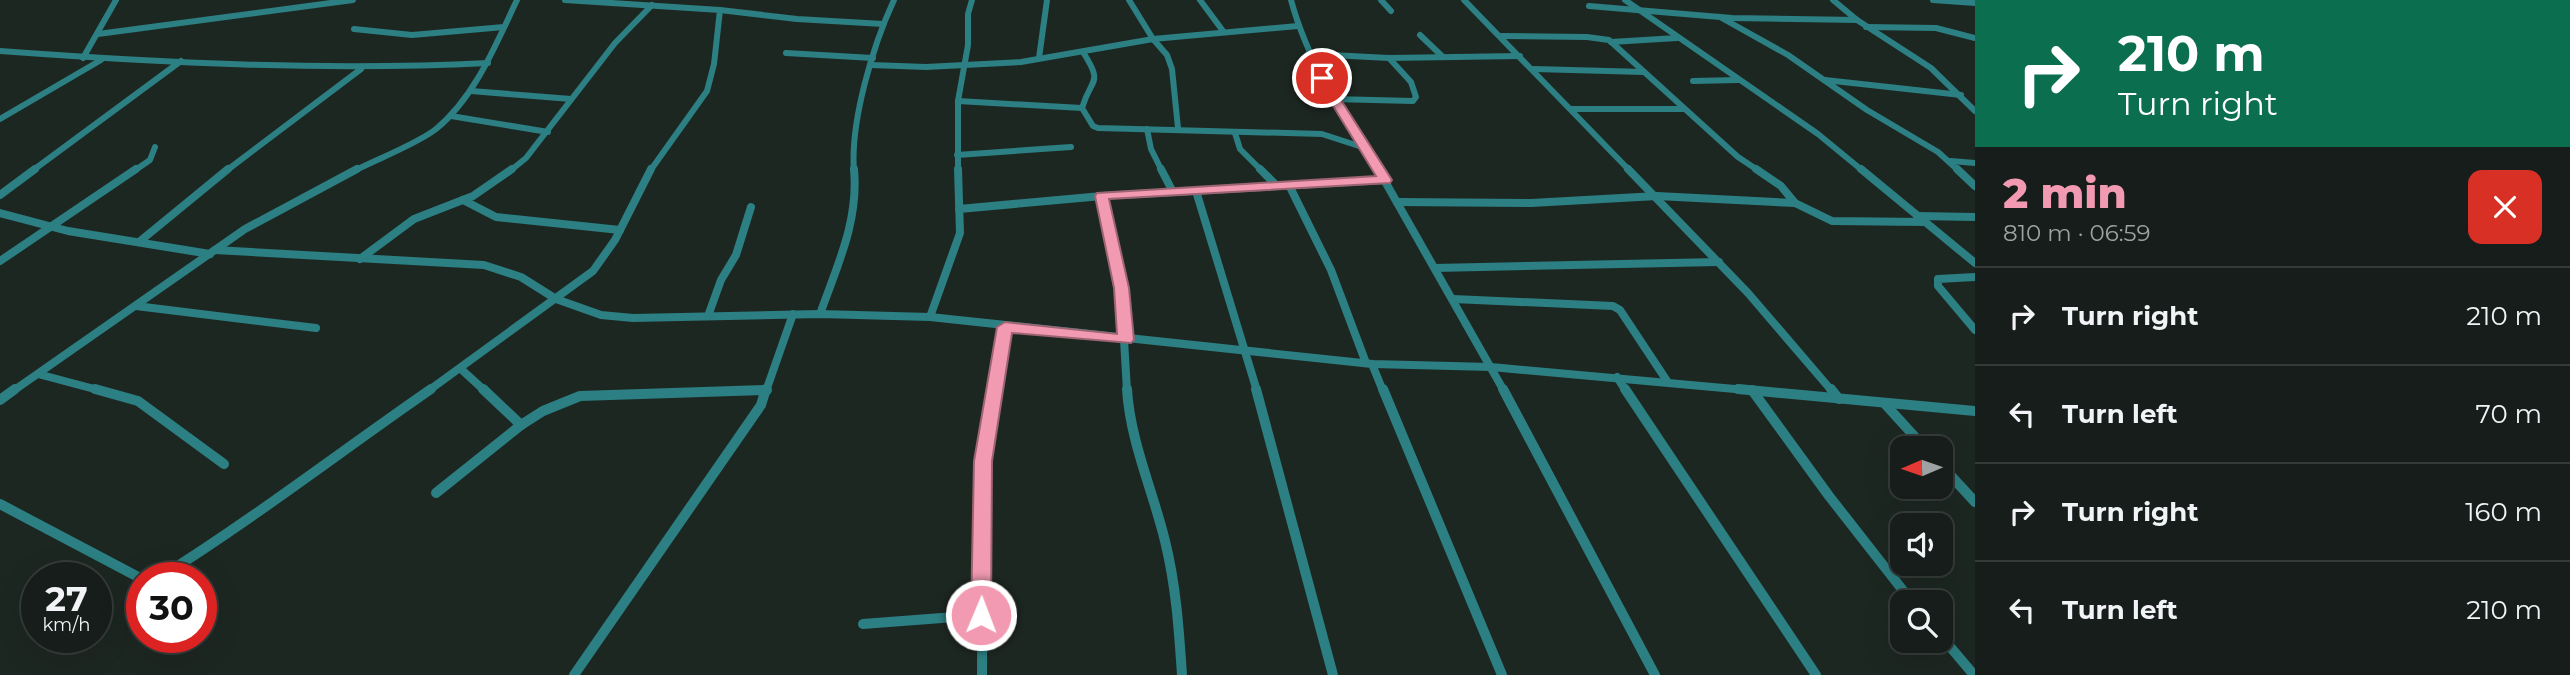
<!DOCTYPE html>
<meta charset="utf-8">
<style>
:root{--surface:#161d1a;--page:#1f2623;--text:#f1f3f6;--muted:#9ea2a2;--line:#353b39;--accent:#f19ab1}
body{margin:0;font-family:Montserrat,sans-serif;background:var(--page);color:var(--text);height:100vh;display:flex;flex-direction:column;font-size:26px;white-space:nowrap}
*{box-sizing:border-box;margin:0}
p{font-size:23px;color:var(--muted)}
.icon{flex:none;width:38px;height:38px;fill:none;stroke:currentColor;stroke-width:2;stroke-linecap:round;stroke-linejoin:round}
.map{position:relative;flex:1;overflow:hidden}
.details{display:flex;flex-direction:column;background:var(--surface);width:595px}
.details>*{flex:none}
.guide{background:#0b6e4f;color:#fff;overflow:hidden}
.needle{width:46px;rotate:268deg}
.tools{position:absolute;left:1890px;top:436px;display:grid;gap:14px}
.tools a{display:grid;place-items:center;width:63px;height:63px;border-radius:14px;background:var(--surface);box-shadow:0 7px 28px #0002,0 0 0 2px var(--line);font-size:35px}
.speed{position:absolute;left:21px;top:562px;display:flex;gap:14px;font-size:35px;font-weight:700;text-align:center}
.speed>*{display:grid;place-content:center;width:91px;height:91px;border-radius:50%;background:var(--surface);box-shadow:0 7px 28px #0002,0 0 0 2px var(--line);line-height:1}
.speed small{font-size:18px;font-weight:400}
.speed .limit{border:10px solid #d22;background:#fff;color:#111}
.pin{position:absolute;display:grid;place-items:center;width:60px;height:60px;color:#fff;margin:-30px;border:4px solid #fff;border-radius:50%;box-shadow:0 2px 7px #0007}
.me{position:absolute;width:77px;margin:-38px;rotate:1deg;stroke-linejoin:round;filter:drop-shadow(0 0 5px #0008)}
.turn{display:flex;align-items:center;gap:24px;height:147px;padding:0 28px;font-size:32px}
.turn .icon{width:91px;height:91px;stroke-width:2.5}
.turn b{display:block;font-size:49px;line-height:60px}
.round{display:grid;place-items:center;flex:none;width:74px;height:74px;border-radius:14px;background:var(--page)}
.headline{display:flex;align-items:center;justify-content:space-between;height:119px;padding:0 28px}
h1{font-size:42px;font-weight:800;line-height:52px;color:var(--accent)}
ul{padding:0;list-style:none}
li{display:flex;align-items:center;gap:21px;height:98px;padding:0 28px;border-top:2px solid var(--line)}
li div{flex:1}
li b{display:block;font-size:26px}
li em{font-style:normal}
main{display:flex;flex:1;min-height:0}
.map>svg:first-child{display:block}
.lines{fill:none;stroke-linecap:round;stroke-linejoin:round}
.minor-far2{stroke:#2c7f82;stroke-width:6}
.minor-far1{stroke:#2c7f82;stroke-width:8}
.minor{stroke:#2c7f82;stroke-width:10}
.route{fill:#f19ab1;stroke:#9d6473;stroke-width:2}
</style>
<main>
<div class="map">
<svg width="1975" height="675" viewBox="0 0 1975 675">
<rect width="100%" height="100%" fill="#1d2722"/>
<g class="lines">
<!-- minor-far2 -->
<g class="minor-far2">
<polyline points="565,0 720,10 714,64 707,91 650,171"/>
<polyline points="1129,0 1153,39 1167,55 1172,69 1178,128"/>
<polyline points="1200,0 1223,31"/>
<path d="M1291 0C1308 63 1344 117 1379 171"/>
<polyline points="1381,0 1391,11"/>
<polyline points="1464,0 1630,171"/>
<polyline points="1625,0 1818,134 1863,171"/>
<polyline points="1833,0 1857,20 1931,68 1975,111"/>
<polyline points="1933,0 1975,3"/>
<polyline points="1589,6 1732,18 1857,20"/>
<polyline points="720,10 797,19 883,24"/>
<polyline points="1720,17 1788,55 1867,110 1938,152 1959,171"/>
<polyline points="1866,27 1936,28 1975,38"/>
<polyline points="354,29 412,35 504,27"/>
<polyline points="98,34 353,0"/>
<polyline points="1420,35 1443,57"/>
<polyline points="1502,36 1587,37 1609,40 1738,157 1759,171"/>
<polyline points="1611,42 1677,38"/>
<path d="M0 51C163 63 325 71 488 63"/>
<polyline points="786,53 873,58"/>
<polyline points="1311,54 1389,58 1520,56"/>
<polyline points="83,58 116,0"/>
<polyline points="1039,58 1047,0"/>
<polyline points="871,65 926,67 1021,62 1153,39 1298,26"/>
<polyline points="1534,69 1644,72"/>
<polyline points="1825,80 1961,95"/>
<polyline points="1693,81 1738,80"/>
<polyline points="471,91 571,99"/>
<polyline points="1333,99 1413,101 1416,97 1411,82 1389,58"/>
<polyline points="958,101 1082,108 1093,126 1098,128 1322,134 1365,148"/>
<path d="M1082 108C1091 77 1104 85 1083 52"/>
<polyline points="1572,109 1684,109"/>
<polyline points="451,116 548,132"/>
<polyline points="0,119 101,60"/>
<polyline points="1147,129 1151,149 1162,171"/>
<polyline points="1235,133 1240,149 1262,171"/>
<polyline points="957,155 1071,147"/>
<polyline points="1951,161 1975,163"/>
<polyline points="32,171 181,61"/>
<polyline points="134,171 150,160 155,147"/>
<polyline points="226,171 361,69"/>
<path d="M354 171C377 159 417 144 436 129 475 97 496 44 517 0"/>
<polyline points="510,171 526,158 615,43 652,5"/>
<path d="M854 171C850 122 873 45 894 0"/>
<polyline points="958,171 958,101 968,45 968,14 972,0"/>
</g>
<!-- minor-far1 -->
<g class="minor-far1">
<polyline points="1161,169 1173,192"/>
<polyline points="1260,169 1277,186"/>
<polyline points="1378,169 1504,391"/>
<polyline points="1628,169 1748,293 1832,391"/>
<polyline points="1756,169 1781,186 1795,203"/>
<polyline points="1861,169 1975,263"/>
<polyline points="1957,169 1975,186"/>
<polyline points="1289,185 1331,270 1366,363"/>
<polyline points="1196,191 1257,391"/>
<polyline points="0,195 35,169"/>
<polyline points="1102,196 1121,288 1127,391"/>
<polyline points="463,200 496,217 620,230"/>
<polyline points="1397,202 1531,203 1657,196 1795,203 1832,221 1924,222"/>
<polyline points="959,209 1102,196 1385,180"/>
<polyline points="0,213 68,231 210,254"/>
<polyline points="1917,216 1975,217"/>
<polyline points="139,242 228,169"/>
<polyline points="215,250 484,265 521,277 556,299 601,315 633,318 820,314 930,317 1372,364 1491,367 1757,391"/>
<polyline points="360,259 414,219 473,196 512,169"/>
<polyline points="0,261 136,169"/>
<polyline points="1435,268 1719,262"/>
<polyline points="1975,277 1938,279 1938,286 1975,330"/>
<polyline points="1453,299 1613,306 1620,310 1667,381"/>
<polyline points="136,306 316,328"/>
<path d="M820 314C837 266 859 221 854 169"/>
<polyline points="708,316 721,280 736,255 751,207"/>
<polyline points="930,317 960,233 958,169"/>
<polyline points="1372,364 1383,391"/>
<polyline points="461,369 485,391"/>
<polyline points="38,374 102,391"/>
<polyline points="1617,377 1626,391"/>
<polyline points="13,391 245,229 357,169"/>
<polyline points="428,391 593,271 615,240 651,169"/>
<polyline points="731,391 767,390"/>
<polyline points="766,391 793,314"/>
<polyline points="994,391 1005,327"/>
</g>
<!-- minor -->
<g class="minor">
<polyline points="95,389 138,401 224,464"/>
<polyline points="483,389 521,425"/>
<path d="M1127 389C1130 441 1153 491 1165 541 1176 585 1179 630 1182 675"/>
<polyline points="1256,389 1333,675"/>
<polyline points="1383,389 1502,675"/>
<polyline points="1503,389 1655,675"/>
<polyline points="1625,389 1816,675"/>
<polyline points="1738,389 1975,411"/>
<polyline points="1831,389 1839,399"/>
<polyline points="1752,390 1829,496 1912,602"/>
<polyline points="0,400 15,389"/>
<polyline points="1885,404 1925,448"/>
<polyline points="1941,465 1975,502"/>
<polyline points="436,493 521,425 543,411 580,396 767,390"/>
<polyline points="0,504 142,579"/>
<path d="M159 578C253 519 340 452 431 389"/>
<polyline points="863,624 981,615"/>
<polyline points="1941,636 1974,675"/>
<polyline points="574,675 761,405 766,389"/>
<polyline points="982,675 983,461 995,389"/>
</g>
</g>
<!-- route -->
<polygon class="route" points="1322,74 1327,78 1392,180 1390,183 1109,199 1129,288 1134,340 1131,343 1012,333 992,461 991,615 988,621 981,624 974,621 971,615 974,461 997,327 1005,322 1117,334 1114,288 1095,196 1097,193 1376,176 1316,78"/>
</svg>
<div class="tools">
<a><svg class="needle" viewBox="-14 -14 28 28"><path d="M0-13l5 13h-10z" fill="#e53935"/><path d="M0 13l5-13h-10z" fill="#9ea2a2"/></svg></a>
<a><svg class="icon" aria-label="sound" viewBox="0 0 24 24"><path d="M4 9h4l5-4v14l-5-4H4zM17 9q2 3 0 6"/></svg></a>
<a><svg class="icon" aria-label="search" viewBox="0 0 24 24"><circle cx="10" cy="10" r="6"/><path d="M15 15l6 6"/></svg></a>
</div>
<div class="speed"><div>27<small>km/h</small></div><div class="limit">30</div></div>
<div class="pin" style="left:1322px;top:78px;background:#d93025"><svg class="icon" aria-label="arrive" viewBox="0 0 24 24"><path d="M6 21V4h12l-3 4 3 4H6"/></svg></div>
<svg class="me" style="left:981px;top:615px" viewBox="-20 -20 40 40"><circle r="17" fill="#f19ab1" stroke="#fff" stroke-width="3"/><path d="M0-11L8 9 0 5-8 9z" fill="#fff"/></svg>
</div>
<section class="details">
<div class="guide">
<div class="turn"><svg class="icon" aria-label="right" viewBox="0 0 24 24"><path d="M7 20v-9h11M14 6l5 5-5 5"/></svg><div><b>210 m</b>Turn right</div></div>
</div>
<div class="headline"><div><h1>2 min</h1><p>810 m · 06:59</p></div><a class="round" style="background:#d93025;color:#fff"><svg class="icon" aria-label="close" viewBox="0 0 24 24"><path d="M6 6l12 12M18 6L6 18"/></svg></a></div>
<ul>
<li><svg class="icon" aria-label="right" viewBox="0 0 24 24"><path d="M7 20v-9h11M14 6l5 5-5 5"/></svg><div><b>Turn right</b></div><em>210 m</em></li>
<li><svg class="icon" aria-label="left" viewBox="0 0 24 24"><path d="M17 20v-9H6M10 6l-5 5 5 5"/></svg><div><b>Turn left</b></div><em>70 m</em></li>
<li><svg class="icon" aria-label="right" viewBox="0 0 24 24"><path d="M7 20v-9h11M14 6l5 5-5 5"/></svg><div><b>Turn right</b></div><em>160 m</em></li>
<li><svg class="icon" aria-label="left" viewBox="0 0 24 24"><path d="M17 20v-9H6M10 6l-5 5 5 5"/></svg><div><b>Turn left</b></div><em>210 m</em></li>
</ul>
</section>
</main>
